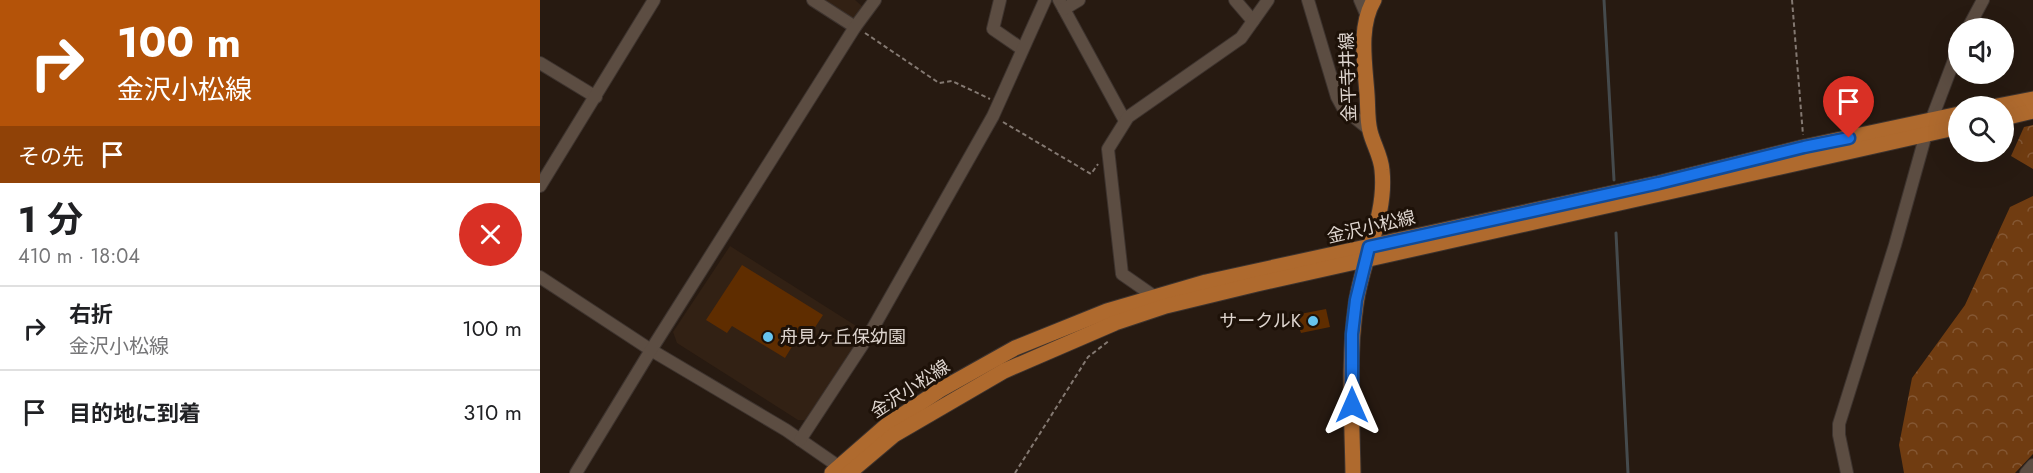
<!DOCTYPE html>
<html lang="ja">
<meta charset="utf-8">
<style>
:root{--surface:#fff;--page:#f2f2f2;--text:#202124;--muted:#757577;--line:#e0e0e0}
body{margin:0;font-family:Jost,"Noto Sans JP",sans-serif;background:var(--page);color:var(--text);height:100vh;display:flex;flex-direction:column;font-size:22px;white-space:nowrap}
*{box-sizing:border-box;margin:0}
p{font-size:20px;color:var(--muted)}
.icon{flex:none;width:33px;height:33px;fill:none;stroke:currentColor;stroke-width:2;stroke-linecap:round;stroke-linejoin:round}
.map{position:relative;flex:1;overflow:hidden}
.details{display:flex;flex-direction:column;background:var(--surface);width:540px}
.details>*{flex:none}
.banner{background:#b45309;color:#fff;overflow:hidden}
.fabs{position:absolute;left:1408px;top:18px;display:grid;gap:12px}
.fabs a{display:grid;place-items:center;width:66px;height:66px;border-radius:50%;background:var(--surface);box-shadow:0 6px 24px #0002;font-size:30px}
.pin{position:absolute;display:grid;place-items:center;width:51px;height:51px;color:#fff;margin:-62px -26px;border-radius:50% 50% 50% 0;rotate:-45deg;box-shadow:0 0 6px #0007}
.pin .icon{rotate:45deg}
.me{position:absolute;width:66px;margin:-33px;rotate:0deg;stroke-linejoin:round;filter:drop-shadow(0 0 4px #0008)}
.turn{display:flex;align-items:center;gap:21px;height:126px;padding:0 18px;font-size:27px}
.turn .icon{width:78px;height:78px;stroke-width:2.5}
.turn b{display:block;font-size:42px;line-height:51px}
.then{display:flex;align-items:center;height:57px;padding:0 18px;background:#0003;gap:12px;font-size:22px}
.round{display:grid;place-items:center;flex:none;width:63px;height:63px;border-radius:32px;background:var(--page)}
.head{display:flex;align-items:center;justify-content:space-between;height:102px;padding:0 18px}
h1{font-size:36px;font-weight:700;line-height:45px}
ul{padding:0;list-style:none}
li{display:flex;align-items:center;gap:18px;height:84px;padding:0 18px;border-top:2px solid var(--line)}
li div{flex:1}
li b{display:block;font-size:22px}
li em{font-style:normal}
main{display:flex;flex:1;min-height:0}
.map>svg:first-child{display:block}
.built{fill:#322114}
.forest{fill:url(#forest-crowns)}
.lines{fill:none;stroke-linecap:round;stroke-linejoin:round}
.stream{stroke:#454a4c;stroke-width:3}
.building{fill:#5f2d00}
.minor-casing{stroke:#3d332e;stroke-width:14}
.major-casing{stroke:#3d332e;stroke-width:17}
.path{stroke:#837871;stroke-width:2;stroke-dasharray:4.5 3;stroke-linecap:butt}
.minor{stroke:#5c4d42;stroke-width:12}
.major{stroke:#af6a2e;stroke-width:15}
.route-casing{stroke:#114b97;stroke-width:15}
.route{stroke:#1a73e8;stroke-width:10}
.poi-dot{fill:#67c4ef;stroke:#1d1108;stroke-width:2}
.labels{text-anchor:middle;dominant-baseline:central;stroke-width:6;stroke-linejoin:round;paint-order:stroke}
.street-label{font-size:18px;fill:#ded5cf;stroke:#1d1108}
.poi-label{font-size:18px;fill:#ded5cf;stroke:#1d1108;text-anchor:end}
</style>
<main>
<section class="details">
<div class="banner">
<div class="turn"><svg class="icon" aria-label="right" viewBox="0 0 24 24"><path d="M7 20v-9h11M14 6l5 5-5 5"/></svg><div><b>100 m</b>金沢小松線</div></div>
<div class="then">その先<svg class="icon" aria-label="arrive" viewBox="0 0 24 24"><path d="M6 21V4h12l-3 4 3 4H6"/></svg></div>
</div>
<div class="head"><div><h1>1 分</h1><p>410 m · 18:04</p></div><a class="round" style="background:#d93025;color:#fff"><svg class="icon" aria-label="close" viewBox="0 0 24 24"><path d="M6 6l12 12M18 6L6 18"/></svg></a></div>
<ul>
<li><svg class="icon" aria-label="right" viewBox="0 0 24 24"><path d="M7 20v-9h11M14 6l5 5-5 5"/></svg><div><b>右折</b><p>金沢小松線</p></div><em>100 m</em></li>
<li><svg class="icon" aria-label="arrive" viewBox="0 0 24 24"><path d="M6 21V4h12l-3 4 3 4H6"/></svg><div><b>目的地に到着</b></div><em>310 m</em></li>
</ul>
</section>
<div class="map">
<svg width="1493" height="473" viewBox="0 0 1493 473">
<defs>
<pattern id="forest-crowns" width="20" height="18" patternUnits="userSpaceOnUse" patternTransform="scale(1.5)"><rect width="20" height="18" fill="#703c11"/><path d="M2 6a3 3 0 1 1 6 0M12 15a3 3 0 1 1 6 0" fill="none" stroke="#845733"/></pattern>
</defs>
<rect width="100%" height="100%" fill="#271a11"/>
<!-- built -->
<g class="built">
<polygon points="278,0 315,0 324,8 313,22"/>
<polygon points="190,246 324,331 268,420 258,420 137,343 133,332"/>
</g>
<!-- forest -->
<g class="forest">
<polygon points="1493,125 1493,169 1471,156 1484,127"/>
<polygon points="1493,196 1493,454 1475,473 1364,473 1359,445 1372,378 1425,305 1470,207"/>
</g>
<g class="lines">
<!-- stream -->
<g class="stream">
<polyline points="1064,0 1074,180"/>
<polyline points="1076,233 1088,473"/>
</g>
</g>
<!-- building -->
<g class="building">
<polygon points="202,265 283,315 272,332 264,327 245,358 192,326 187,333 166,320"/>
<polygon points="786,309 790,327 761,333 755,315"/>
</g>
<g class="lines">
<!-- minor casing -->
<g class="minor-casing">
<g id="minor">
<polyline points="273,0 315,27"/>
<polyline points="460,0 453,29 482,49"/>
<polyline points="519,0 585,121"/>
<polyline points="695,0 713,21"/>
<polyline points="768,0 797,97 803,108 830,130"/>
<polyline points="820,0 826,14"/>
<polyline points="524,9 539,0"/>
<polyline points="1428,28 1443,0"/>
<polyline points="0,63 56,97"/>
<polyline points="0,186 114,0"/>
<polyline points="0,277 111,350 246,430 298,466"/>
<polyline points="615,297 582,274 568,149 588,117 701,38 728,0"/>
<polyline points="260,440 329,335 453,116 505,0"/>
<polyline points="36,473 111,350 315,27 335,0"/>
<polyline points="1307,473 1299,435 1299,424 1355,245 1386,134 1419,47"/>
<polyline points="1486,473 1493,465"/>
</g>
</g>
<!-- major casing -->
<g class="major-casing">
<g id="major">
<polyline points="1457,106 1493,99"/>
<polyline points="1464,118 1493,111"/>
<polyline points="292,473 347,425 400,390 475,348 567,311 666,282 1119,183 1264,147 1419,114"/>
<polyline points="309,473 354,435 464,371 575,323 626,306 717,284 1419,127"/>
<path d="M813 473C812 417 808 359 816 304 822 259 847 216 842 170 841 156 833 144 830 131 827 119 828 106 827 94 825 64 818 27 834 0"/>
</g>
</g>
<!-- path -->
<g class="path">
<polyline points="1252,0 1263,135"/>
<polyline points="325,33 399,83 412,81 450,99"/>
<polyline points="463,122 551,174 558,164"/>
<polyline points="475,473 548,357 570,340"/>
</g>
<!-- minor -->
<use href="#minor" class="minor"/>
<!-- major -->
<use href="#major" class="major"/>
</g>
<g class="lines">
<!-- route casing -->
<g class="route-casing">
<polyline id="route" points="812,405 812,334 816,300 829,247 1119,183 1264,147 1309,138"/>
</g>
<!-- route -->
<use href="#route" class="route"/>
</g>
<!-- markers -->
<g class="poi-dot">
<circle cx="773" cy="321" r="6"/>
<circle cx="228" cy="337" r="6"/>
</g>
<g class="labels">
<!-- street labels -->
<g class="street-label">
<text transform="translate(808 77) rotate(-92)">金平寺井線</text>
<text transform="translate(831 227) rotate(-13)">金沢小松線</text>
<text transform="translate(370 389) rotate(-33)">金沢小松線</text>
</g>
<!-- poi labels -->
<g class="poi-label">
<text x="761" y="321">サークルK</text>
<text x="240" y="337" text-anchor="start">舟見ヶ丘保幼園</text>
</g>
</g>
</svg>
<div class="fabs">
<a><svg class="icon" aria-label="sound" viewBox="0 0 24 24"><path d="M4 9h4l5-4v14l-5-4H4zM17 9q2 3 0 6"/></svg></a>
<a><svg class="icon" aria-label="search" viewBox="0 0 24 24"><circle cx="10" cy="10" r="6"/><path d="M15 15l6 6"/></svg></a>
</div>
<div class="pin" style="left:1309px;top:138px;background:#d93025"><svg class="icon" aria-label="arrive" viewBox="0 0 24 24"><path d="M6 21V4h12l-3 4 3 4H6"/></svg></div>
<svg class="me" style="left:812px;top:405px" viewBox="-20 -20 40 40"><path d="M0-17L14 15 0 8-14 15z" fill="#1a73e8" stroke="#fff" stroke-width="4"/></svg>
</div>
</main>
